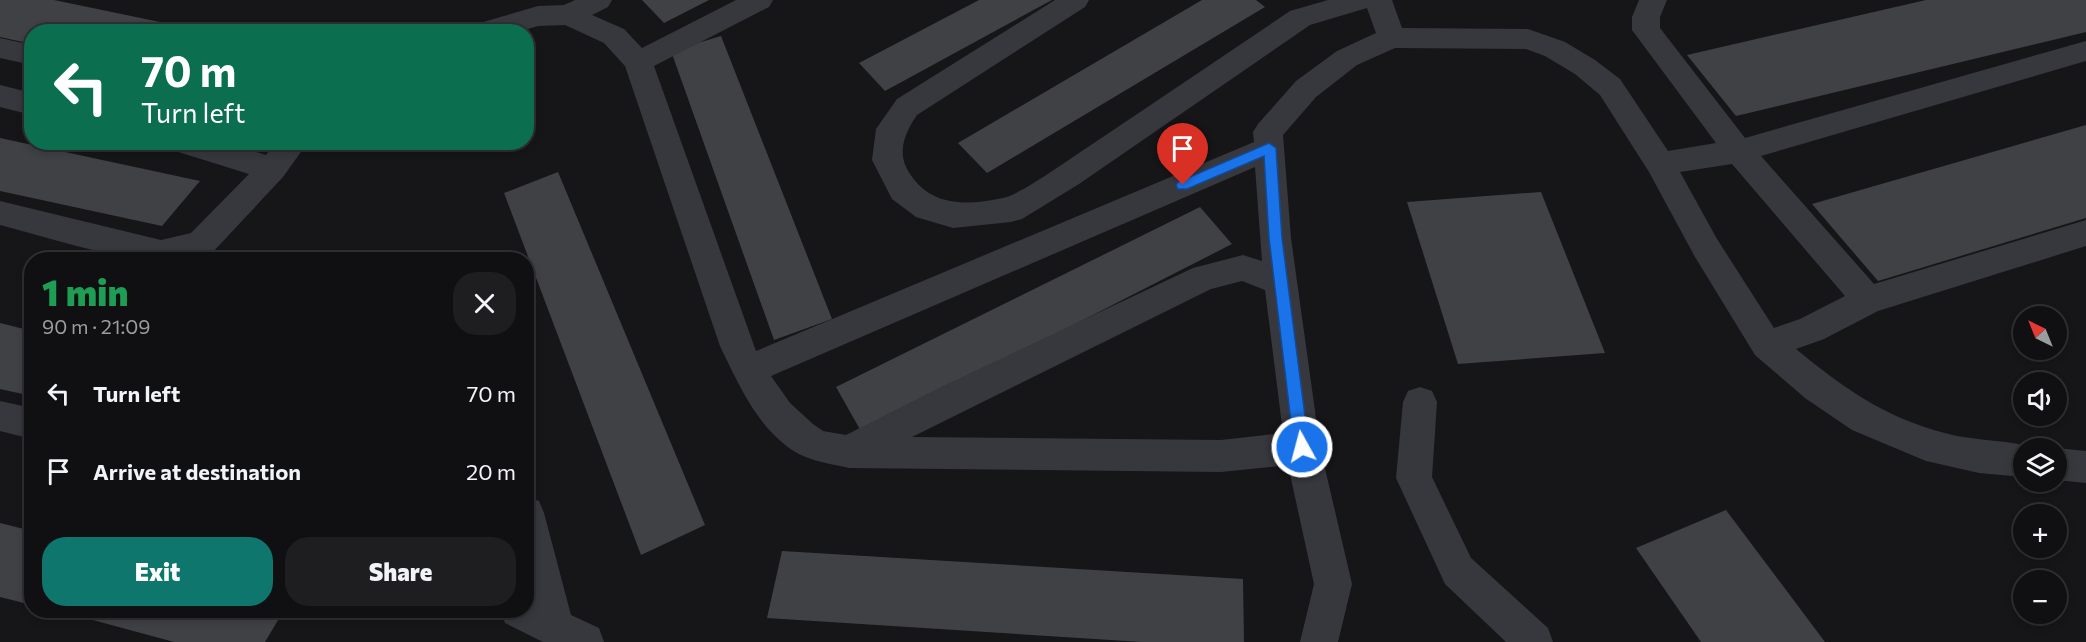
<!DOCTYPE html>
<meta charset="utf-8">
<style>
:root{--surface:#101012;--page:#1e1e20;--text:#f1f3f6;--muted:#9c9d9f;--line:#303032;--accent:#0f766e}
body{margin:0;font-family:Commissioner,sans-serif;background:var(--page);color:var(--text);height:100vh;display:flex;flex-direction:column;font-size:22px;white-space:nowrap}
*{box-sizing:border-box;margin:0}
p{font-size:20px;color:var(--muted)}
.icon{flex:none;width:33px;height:33px;fill:none;stroke:currentColor;stroke-width:2;stroke-linecap:round;stroke-linejoin:round}
.map{position:relative;flex:1;overflow:hidden}
.sheet{position:absolute;left:24px;top:252px;width:510px;height:366px;display:flex;flex-direction:column;background:var(--surface);border-radius:24px;box-shadow:0 3px 9px #0003,0 0 0 2px var(--line)}
.sheet>*{flex:none}
.hud{position:absolute;left:24px;top:24px;width:510px;height:126px;border-radius:24px;box-shadow:0 3px 9px #0003,0 0 0 2px var(--line);background:#0b6e4f;color:#fff;overflow:hidden}
.needle{width:39px;rotate:317deg}
.fabs{position:absolute;left:2013px;top:306px;display:grid;gap:12px}
.fabs a{display:grid;place-items:center;width:54px;height:54px;border-radius:50%;background:var(--surface);box-shadow:0 3px 9px #0003,0 0 0 2px var(--line);font-size:30px}
.pin{position:absolute;display:grid;place-items:center;width:51px;height:51px;color:#fff;margin:-62px -26px;border-radius:50% 50% 50% 0;rotate:-45deg;box-shadow:0 0 6px #0007}
.pin .icon{rotate:45deg}
.me{position:absolute;width:66px;margin:-33px;rotate:353deg;stroke-linejoin:round;filter:drop-shadow(0 0 4px #0008)}
.turn{display:flex;align-items:center;gap:21px;height:126px;padding:0 18px;font-size:27px}
.turn .icon{width:78px;height:78px;stroke-width:2.5}
.turn b{display:block;font-size:42px;line-height:51px}
.round{display:grid;place-items:center;flex:none;width:63px;height:63px;border-radius:24px;background:var(--page)}
.head{display:flex;align-items:center;justify-content:space-between;height:102px;padding:0 18px}
h1{font-size:36px;font-weight:800;line-height:45px;color:#1e9e55}
.action{display:flex;gap:12px;margin-top:auto;padding:12px 18px}
.action a{flex:1;height:69px;border-radius:24px;background:var(--accent);color:#fff;font-size:24px;font-weight:800;line-height:69px;text-align:center}
.action a+a{background:var(--page);color:var(--text)}
ul{padding:0;list-style:none}
li{display:flex;align-items:center;gap:18px;height:78px;padding:0 18px}
li div{flex:1}
li b{display:block;font-size:22px}
li em{font-style:normal}
.map>svg:first-child{display:block}
.building{fill:#404145}
.lines{fill:none;stroke-linecap:round;stroke-linejoin:round}
.minor{fill:#37383d;fill-rule:evenodd}
.route{fill:#1a73e8;stroke:#114b97;stroke-width:1.5}
</style>
<div class="map">
<svg width="2086" height="642" viewBox="0 0 2086 642">
<rect width="100%" height="100%" fill="#161618"/>
<!-- building -->
<g class="building">
<polygon points="0,0 54,0 208,32 32,32 32,44 0,37"/>
<polygon points="642,0 709,0 664,23"/>
<polygon points="979,0 1052,0 885,91 859,63"/>
<polygon points="1202,0 1256,0 1265,7 987,173 958,143"/>
<polygon points="1926,0 2086,0 2086,32 1736,116 1687,55"/>
<polygon points="721,36 832,319 774,340 671,51"/>
<polygon points="2086,125 2086,218 1878,281 1812,204"/>
<polygon points="0,138 200,181 162,226 0,191"/>
<polygon points="558,172 705,525 641,555 504,193"/>
<polygon points="1541,192 1605,353 1458,364 1407,202"/>
<polygon points="1200,207 1232,244 862,433 836,387"/>
<polygon points="0,323 32,331 32,396 0,389"/>
<polygon points="1726,510 1825,642 1701,642 1636,548"/>
<polygon points="0,523 32,531 32,605 0,597"/>
<polygon points="782,551 1243,579 1244,642 1142,642 767,618"/>
<polygon points="56,610 284,610 265,642 174,642"/>
</g>
<g class="lines">
<!-- minor -->
<g class="minor">
<path d="M575 0H612L608 7 592 15 624 29 642 48 736 0H773L769 7 654 66 756 351 1254 142 1253 132 1258 124 1296 81 1337 51 1376 33 1367 8 1310 25 1079 184 1022 219 1011 222 953 228 916 217 892 199 872 160 876 129 897 99 1055 0H1089L1085 7 917 115C906 131 897 150 907 169 928 207 965 206 1003 198 1020 195 1068 160 1085 149 1153 103 1222 57 1290 11L1328 0H1392L1402 28 1528 29 1565 42 1595 60 1620 79 1668 151 1716 143 1632 30V17L1639 0H1667L1660 17V28L1745 138 2086 41V61L1761 156 1874 284 2086 220V246L1878 311 1824 339 1796 349C1847 391 1890 421 1957 436 1982 441 2010 440 2034 448H2024V477L1979 473 1926 461 1852 430 1805 398 1755 355 1695 257 1649 172 1600 95 1575 74 1545 56 1526 49 1395 48 1357 65 1316 97 1283 135 1291 238 1320 447 1352 584 1338 642H1300L1314 584 1288 465 1221 472 849 468C832 464 815 462 799 454 759 432 739 385 720 346L625 66 604 43 565 25 538 26 518 32H469L473 25 538 6 564 5ZM1732 164 1845 296 1800 319 1774 328 1717 239 1680 172ZM1255 167 1262 261 1243 255 1193 268 943 386 846 435 823 431 813 424 790 403 771 376ZM1242 281 1265 290 1283 433 1221 440 912 437 1211 289Z"/>
<polygon points="0,38 32,45 32,65 0,58"/>
<polygon points="0,85 32,93 32,115 0,107"/>
<path d="M168 142H223L266 155 276 142H308L283 177 212 253C149 274 63 241 0 225V201L161 240 191 233 249 174 172 150Z"/>
<polygon points="1420,387 1432,391 1437,402 1432,477 1471,558 1548,628 1553,642 1506,642 1445,584 1396,478 1403,402 1408,391"/>
<polygon points="0,401 32,408 32,439 0,431"/>
<polygon points="2054,448 2056,448 2086,451 2086,483 2056,480 2056,448"/>
<polygon points="526,496 539,501 544,513 571,615 599,628 604,642 543,642 505,623 500,610 526,610"/>
</g>
</g>
<!-- route -->
<polygon class="route" points="1269,143 1276,148 1282,238 1309,447 1307,451 1302,453 1297,451 1294,447 1269,238 1264,156 1187,189 1178,189 1176,185 1178,182"/>
</svg>
<div class="fabs">
<a><svg class="needle" viewBox="-14 -14 28 28"><path d="M0-13l5 13h-10z" fill="#e53935"/><path d="M0 13l5-13h-10z" fill="#9c9d9f"/></svg></a>
<a><svg class="icon" aria-label="sound" viewBox="0 0 24 24"><path d="M4 9h4l5-4v14l-5-4H4zM17 9q2 3 0 6"/></svg></a>
<a><svg class="icon" aria-label="layers" viewBox="0 0 24 24"><path d="M12 4l9 5-9 5-9-5zM3 14l9 5 9-5"/></svg></a>
<a>+</a>
<a>−</a>
</div>
<div class="pin" style="left:1183px;top:185px;background:#d93025"><svg class="icon" aria-label="arrive" viewBox="0 0 24 24"><path d="M6 21V4h12l-3 4 3 4H6"/></svg></div>
<svg class="me" style="left:1302px;top:447px" viewBox="-20 -20 40 40"><circle r="17" fill="#1a73e8" stroke="#fff" stroke-width="3"/><path d="M0-11L8 9 0 5-8 9z" fill="#fff"/></svg>
<div class="hud">
<div class="turn"><svg class="icon" aria-label="left" viewBox="0 0 24 24"><path d="M17 20v-9H6M10 6l-5 5 5 5"/></svg><div><b>70 m</b>Turn left</div></div>
</div>
<section class="sheet">
<div class="head"><div><h1>1 min</h1><p>90 m · 21:09</p></div><a class="round"><svg class="icon" aria-label="close" viewBox="0 0 24 24"><path d="M6 6l12 12M18 6L6 18"/></svg></a></div>
<ul>
<li><svg class="icon" aria-label="left" viewBox="0 0 24 24"><path d="M17 20v-9H6M10 6l-5 5 5 5"/></svg><div><b>Turn left</b></div><em>70 m</em></li>
<li><svg class="icon" aria-label="arrive" viewBox="0 0 24 24"><path d="M6 21V4h12l-3 4 3 4H6"/></svg><div><b>Arrive at destination</b></div><em>20 m</em></li>
</ul>
<div class="action"><a>Exit</a><a>Share</a></div>
</section>
</div>
